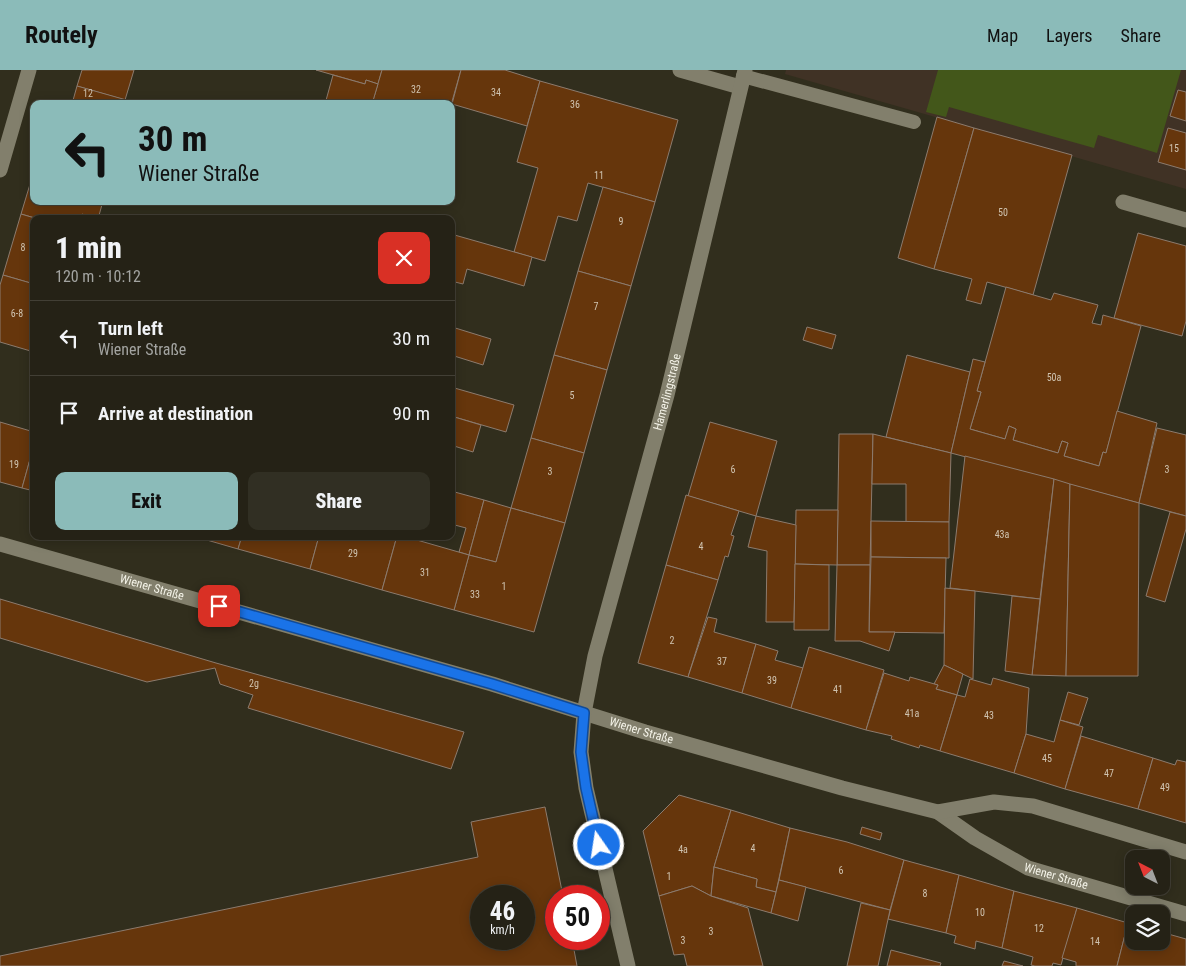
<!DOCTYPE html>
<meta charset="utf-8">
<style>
:root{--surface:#252216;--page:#312f23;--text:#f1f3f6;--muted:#a3a4a1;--line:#423f35;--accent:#8bbbb9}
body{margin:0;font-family:"Roboto Condensed",sans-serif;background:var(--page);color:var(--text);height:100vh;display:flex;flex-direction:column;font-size:19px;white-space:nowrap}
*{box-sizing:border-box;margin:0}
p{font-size:16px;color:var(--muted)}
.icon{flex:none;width:28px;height:28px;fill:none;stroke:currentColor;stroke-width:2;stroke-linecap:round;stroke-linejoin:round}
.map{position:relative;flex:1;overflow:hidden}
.panel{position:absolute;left:30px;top:145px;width:425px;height:325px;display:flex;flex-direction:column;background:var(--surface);border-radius:10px;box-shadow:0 2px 12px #0003,0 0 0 1px var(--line)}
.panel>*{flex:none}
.guide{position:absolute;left:30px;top:30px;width:425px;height:105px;border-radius:10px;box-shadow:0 2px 12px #0003,0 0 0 1px var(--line);background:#8bbbb9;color:#111;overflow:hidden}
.needle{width:32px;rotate:318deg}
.buttons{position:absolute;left:1125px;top:780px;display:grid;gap:10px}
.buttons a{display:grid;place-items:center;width:45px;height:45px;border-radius:10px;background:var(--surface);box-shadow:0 2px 12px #0003,0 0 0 1px var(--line);font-size:25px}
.speed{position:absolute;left:470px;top:815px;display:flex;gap:10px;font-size:25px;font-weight:700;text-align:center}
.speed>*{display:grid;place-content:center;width:65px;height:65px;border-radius:50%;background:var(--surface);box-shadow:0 2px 12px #0003,0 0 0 1px var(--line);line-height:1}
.speed small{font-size:12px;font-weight:400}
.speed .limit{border:8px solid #d22;background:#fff;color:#111}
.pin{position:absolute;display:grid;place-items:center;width:42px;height:42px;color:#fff;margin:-21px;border-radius:10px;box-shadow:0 2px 8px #0006}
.me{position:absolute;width:55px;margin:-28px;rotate:347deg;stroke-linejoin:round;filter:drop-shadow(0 0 4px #0008)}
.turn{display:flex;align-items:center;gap:18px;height:105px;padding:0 25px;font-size:22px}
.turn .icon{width:65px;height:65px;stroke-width:2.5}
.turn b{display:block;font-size:35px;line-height:42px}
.round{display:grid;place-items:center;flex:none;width:52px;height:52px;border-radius:10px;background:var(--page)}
.overview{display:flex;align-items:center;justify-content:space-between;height:85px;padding:0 25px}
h1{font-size:30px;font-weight:800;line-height:38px}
.action{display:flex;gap:10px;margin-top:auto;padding:10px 25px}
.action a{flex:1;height:58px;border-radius:10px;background:var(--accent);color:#111;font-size:20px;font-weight:800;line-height:58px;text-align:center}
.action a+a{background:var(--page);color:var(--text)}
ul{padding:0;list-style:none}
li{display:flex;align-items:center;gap:15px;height:75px;padding:0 25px;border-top:1px solid var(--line)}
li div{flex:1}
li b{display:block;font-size:19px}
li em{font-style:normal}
header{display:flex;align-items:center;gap:30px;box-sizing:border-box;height:70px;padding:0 25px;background:var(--accent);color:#111}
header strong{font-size:24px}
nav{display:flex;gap:28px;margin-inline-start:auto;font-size:18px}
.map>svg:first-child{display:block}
.education{fill:#403225}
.green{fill:#43571a}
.building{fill:#66360c;stroke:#8c7b6e;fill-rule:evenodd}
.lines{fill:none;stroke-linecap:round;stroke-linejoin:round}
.lane{stroke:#827f6c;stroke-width:14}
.street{stroke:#827f6c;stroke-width:15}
.secondary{stroke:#827f6c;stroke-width:15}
.route-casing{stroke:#114b97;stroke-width:12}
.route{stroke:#1a73e8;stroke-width:9}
.labels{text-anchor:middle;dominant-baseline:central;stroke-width:5;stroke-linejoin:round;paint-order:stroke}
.number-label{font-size:10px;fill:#d0c4b1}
.street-label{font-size:12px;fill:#f4f3e8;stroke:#272414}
</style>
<header>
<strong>Routely</strong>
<nav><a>Map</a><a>Layers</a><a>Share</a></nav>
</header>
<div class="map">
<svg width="1186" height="896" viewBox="0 0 1186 896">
<rect width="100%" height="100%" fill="#312e1d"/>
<!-- education -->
<polygon class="education" points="786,0 1186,0 1186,119 785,4"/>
<!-- green -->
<polygon class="green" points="938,0 1181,0 1157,83 1098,65 1094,78 949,37 946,47 926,42"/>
<!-- building -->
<g class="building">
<polygon points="82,0 134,0 125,30 77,16"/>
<polygon points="316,0 382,0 378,14 366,10 365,14"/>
<polygon points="382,0 461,0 451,35 451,34 372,34"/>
<polygon points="461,0 505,0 540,11 527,56 452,34"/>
<polygon points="333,5 365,14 366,10 378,14 372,34 325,34"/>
<polygon points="540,11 678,50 655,132 588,113 577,151 558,146 545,191 514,182 538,98 517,92"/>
<polygon points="77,16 130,31 129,34 72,34"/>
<polygon points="1178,20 1186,22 1186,51 1170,46"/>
<polygon points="937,47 974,58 934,199 898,188"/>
<polygon points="974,58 1072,85 1033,225 987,212 981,234 966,230 972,209 934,199"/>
<polygon points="1168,58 1186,63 1186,100 1158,92"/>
<polygon points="34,101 34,131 103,131 98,149 82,144 81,149 38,149 21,144"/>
<polygon points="603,117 655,132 631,216 578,201"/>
<polygon points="21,144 38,149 34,149 34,214 3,205"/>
<polygon points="1138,163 1186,176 1186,251 1182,266 1114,248"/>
<polygon points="451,164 532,187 524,216 467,199 463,214 451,211"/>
<polygon points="578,201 631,216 607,300 554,285"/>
<polygon points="3,205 34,214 34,282 0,272 0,215"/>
<polygon points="1006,217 1051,230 1054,223 1098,235 1092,253 1101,255 1103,245 1141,256 1106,383 1103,382 1099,396 1064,386 1068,373 1062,371 1058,383 1013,370 1016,359 1009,356 1005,369 970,359 981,322 977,321"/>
<polygon points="452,257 491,269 483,295 451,285"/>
<polygon points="807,257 836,265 832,279 803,270"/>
<polygon points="554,285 607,300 584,383 531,368"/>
<polygon points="907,285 970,302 951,383 886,367"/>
<polygon points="973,289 985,292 977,321 981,322 970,359 1005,369 1009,356 1016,359 1013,370 1058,383 1062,371 1068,373 1064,386 1099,396 1103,382 1106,383 1117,341 1157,353 1139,433 951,383"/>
<polygon points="451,317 514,335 506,362 451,346"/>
<polygon points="451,346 481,355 473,382 451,375"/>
<polygon points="0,352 34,362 34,375 22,418 0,412"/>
<polygon points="710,352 777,371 756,446 688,426"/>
<polygon points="1157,358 1186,365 1186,446 1139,433"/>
<polygon points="839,364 873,364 870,495 837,495"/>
<polygon points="873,364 951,383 949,452 906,452 906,414 872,414"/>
<polygon points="531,368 584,383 565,453 511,438"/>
<polygon points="34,375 34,421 22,418"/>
<polygon points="965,386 1054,409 1040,529 950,518"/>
<polygon points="1054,409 1070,414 1066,606 1032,605"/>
<polygon points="1070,414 1139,433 1138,606 1066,606"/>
<polygon points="451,421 484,430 469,485 459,482 466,458 451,454"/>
<polygon points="686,425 739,441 731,465 734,466 728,487 725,486 718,510 666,495"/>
<polygon points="484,430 511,438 496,492 469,485"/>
<polygon points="511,438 565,453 534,562 454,540 469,485 496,492"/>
<polygon points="796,440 838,440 837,495 795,494"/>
<polygon points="1170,442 1186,446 1186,459 1165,532 1146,526"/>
<polygon points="756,446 796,455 794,552 766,552 767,481 748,477"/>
<polygon points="871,451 949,452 949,488 871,487"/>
<polygon points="193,466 242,466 238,479"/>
<polygon points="242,466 319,466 310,499 238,479"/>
<polygon points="319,466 397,466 382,520 310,499"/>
<polygon points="397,466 403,466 469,485 454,540 382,520"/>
<polygon points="871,487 946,488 944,563 869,562"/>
<polygon points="795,494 829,495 829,560 794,560"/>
<polygon points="666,495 718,510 688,607 638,593"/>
<polygon points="837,495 870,495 869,562 895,562 889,581 860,571 835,571"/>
<polygon points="945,518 975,521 973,609 944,595"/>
<polygon points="1012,526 1040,529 1032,605 1005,601"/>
<polygon points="0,529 216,593 464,662 451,699 248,638 253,625 220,614 215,598 147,612 0,568"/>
<polygon points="708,547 717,549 714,562 756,574 742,623 688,607"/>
<polygon points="756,574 778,581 775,590 803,598 791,638 742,623"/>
<polygon points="809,577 884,600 866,660 791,638"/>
<polygon points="944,595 963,604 957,625 936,619 938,615 934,614"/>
<polygon points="884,603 909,611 910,607 938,615 936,619 957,625 940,681 920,675 919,678 891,669 892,666 866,660"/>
<polygon points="993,608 1029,618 1026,664 1014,703 940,681 957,625 965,627 970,609 991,615"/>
<polygon points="1068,622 1088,628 1079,655 1060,650"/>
<polygon points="1060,650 1083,657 1065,719 1014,703 1026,664 1054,672"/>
<polygon points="1081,666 1153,688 1138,739 1065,719"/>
<polygon points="1153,688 1175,695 1177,690 1186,692 1186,753 1138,739"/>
<polygon points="679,725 731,740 714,797 711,826 692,816 659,826 643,761"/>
<path d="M545 737 563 826H556V869H572L577 896H0V886L478 787 471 752ZM481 826H524V869H481Z"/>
<polygon points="731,740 790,758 776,822 756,817 757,809 714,797"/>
<polygon points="862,757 882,763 880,770 860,764"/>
<polygon points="790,758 847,772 904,790 890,840 779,810"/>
<polygon points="904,790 959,805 946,863 888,849"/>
<polygon points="714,797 757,809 756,817 776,822 771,843 711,826"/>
<polygon points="959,805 1014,821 1002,878 976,871 975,879 954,873 956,866 946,863"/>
<polygon points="779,810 806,817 798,851 771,843"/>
<polygon points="692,816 711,826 748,838 763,896 687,896 684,884 674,885 659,826"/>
<polygon points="1014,821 1077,838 1061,895 1053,893 1052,896 1035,896 1031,895 1033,887 1002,878"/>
<polygon points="861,833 890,840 878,896 847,896"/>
<polygon points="1077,838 1128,853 1117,896 1076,896 1076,892 1062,888"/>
<polygon points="1128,853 1134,854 1134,871 1161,871 1161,862 1186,869 1186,896 1117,896"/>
<polygon points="891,880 941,893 940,896 887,896"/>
<polygon points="1004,891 1023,896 1002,896"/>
</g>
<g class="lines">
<!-- lane -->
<polyline class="lane" points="743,6 914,52"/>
<!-- street -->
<g class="street">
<polyline points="680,0 740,17"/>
<polyline points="0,100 29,0"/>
<polyline points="1123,132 1186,150"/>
</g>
<!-- secondary -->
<g class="secondary">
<path id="s1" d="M0 474 492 614 645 662 842 718 938 742 975 768 1028 798 1186 844"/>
<polyline points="938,742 994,732 1033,736 1186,782"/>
<path id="s2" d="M628 896 586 718 581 682 584 643 595 586 667 325 745 0"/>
</g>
</g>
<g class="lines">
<!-- route casing -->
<g class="route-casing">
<polyline id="route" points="219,536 492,614 584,643 581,682 586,718 599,775"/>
</g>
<!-- route -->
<use href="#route" class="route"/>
</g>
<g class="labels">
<!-- number labels -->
<g class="number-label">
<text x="416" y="19">32</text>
<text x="496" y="22">34</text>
<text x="88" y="23">12</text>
<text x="575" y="34">36</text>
<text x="1174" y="78">15</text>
<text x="599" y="105">11</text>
<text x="1003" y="142">50</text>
<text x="621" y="151">9</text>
<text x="23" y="177">8</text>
<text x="596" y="236">7</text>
<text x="17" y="243">6-8</text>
<text x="1054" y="307">50a</text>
<text x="572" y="325">5</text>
<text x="14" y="394">19</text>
<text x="733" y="399">6</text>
<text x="1167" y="399">3</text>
<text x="550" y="401">3</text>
<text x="1002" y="464">43a</text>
<text x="701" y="476">4</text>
<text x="353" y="483">29</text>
<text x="425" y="502">31</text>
<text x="504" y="516">1</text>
<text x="475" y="524">33</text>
<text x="672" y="570">2</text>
<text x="722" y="591">37</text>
<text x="772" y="610">39</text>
<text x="254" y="613">2g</text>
<text x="838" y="619">41</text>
<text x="912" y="643">41a</text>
<text x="989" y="645">43</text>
<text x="1047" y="688">45</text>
<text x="1109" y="703">47</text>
<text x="1165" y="717">49</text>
<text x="753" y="778">4</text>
<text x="683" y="779">4a</text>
<text x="841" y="800">6</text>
<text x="669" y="806">1</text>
<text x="925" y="823">8</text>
<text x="980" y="842">10</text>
<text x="1039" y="858">12</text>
<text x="711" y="861">3</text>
<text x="683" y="870">3</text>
<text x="1095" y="871">14</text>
</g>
<!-- street labels -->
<g class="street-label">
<text stroke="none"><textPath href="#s2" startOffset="590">Hamerlingstraße</textPath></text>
<text stroke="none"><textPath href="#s1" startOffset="158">Wiener Straße</textPath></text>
<text stroke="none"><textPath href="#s1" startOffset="668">Wiener Straße</textPath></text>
<text stroke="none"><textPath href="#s1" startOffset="1111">Wiener Straße</textPath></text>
</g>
</g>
</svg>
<div class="buttons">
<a><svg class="needle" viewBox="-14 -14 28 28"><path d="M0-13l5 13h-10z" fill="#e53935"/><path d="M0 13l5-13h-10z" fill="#a3a4a1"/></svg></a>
<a><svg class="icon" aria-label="layers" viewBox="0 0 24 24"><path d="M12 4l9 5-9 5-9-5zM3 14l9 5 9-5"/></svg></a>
</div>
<div class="speed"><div>46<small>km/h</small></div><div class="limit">50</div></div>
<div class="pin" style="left:219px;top:536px;background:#d93025"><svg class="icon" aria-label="arrive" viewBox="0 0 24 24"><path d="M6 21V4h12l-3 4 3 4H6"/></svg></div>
<svg class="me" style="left:599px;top:775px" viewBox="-20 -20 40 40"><circle r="17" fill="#1a73e8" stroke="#fff" stroke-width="3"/><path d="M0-11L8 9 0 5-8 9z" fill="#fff"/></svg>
<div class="guide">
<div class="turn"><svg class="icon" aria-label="left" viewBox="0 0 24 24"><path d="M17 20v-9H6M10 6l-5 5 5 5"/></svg><div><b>30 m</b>Wiener Straße</div></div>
</div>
<section class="panel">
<div class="overview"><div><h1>1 min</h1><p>120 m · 10:12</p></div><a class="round" style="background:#d93025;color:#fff"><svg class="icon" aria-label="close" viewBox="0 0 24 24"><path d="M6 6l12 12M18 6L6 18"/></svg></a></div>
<ul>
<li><svg class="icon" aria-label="left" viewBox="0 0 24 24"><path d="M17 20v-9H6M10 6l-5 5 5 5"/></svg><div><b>Turn left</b><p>Wiener Straße</p></div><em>30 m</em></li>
<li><svg class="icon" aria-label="arrive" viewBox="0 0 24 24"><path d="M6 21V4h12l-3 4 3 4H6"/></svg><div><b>Arrive at destination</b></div><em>90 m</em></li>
</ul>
<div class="action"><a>Exit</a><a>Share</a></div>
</section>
</div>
